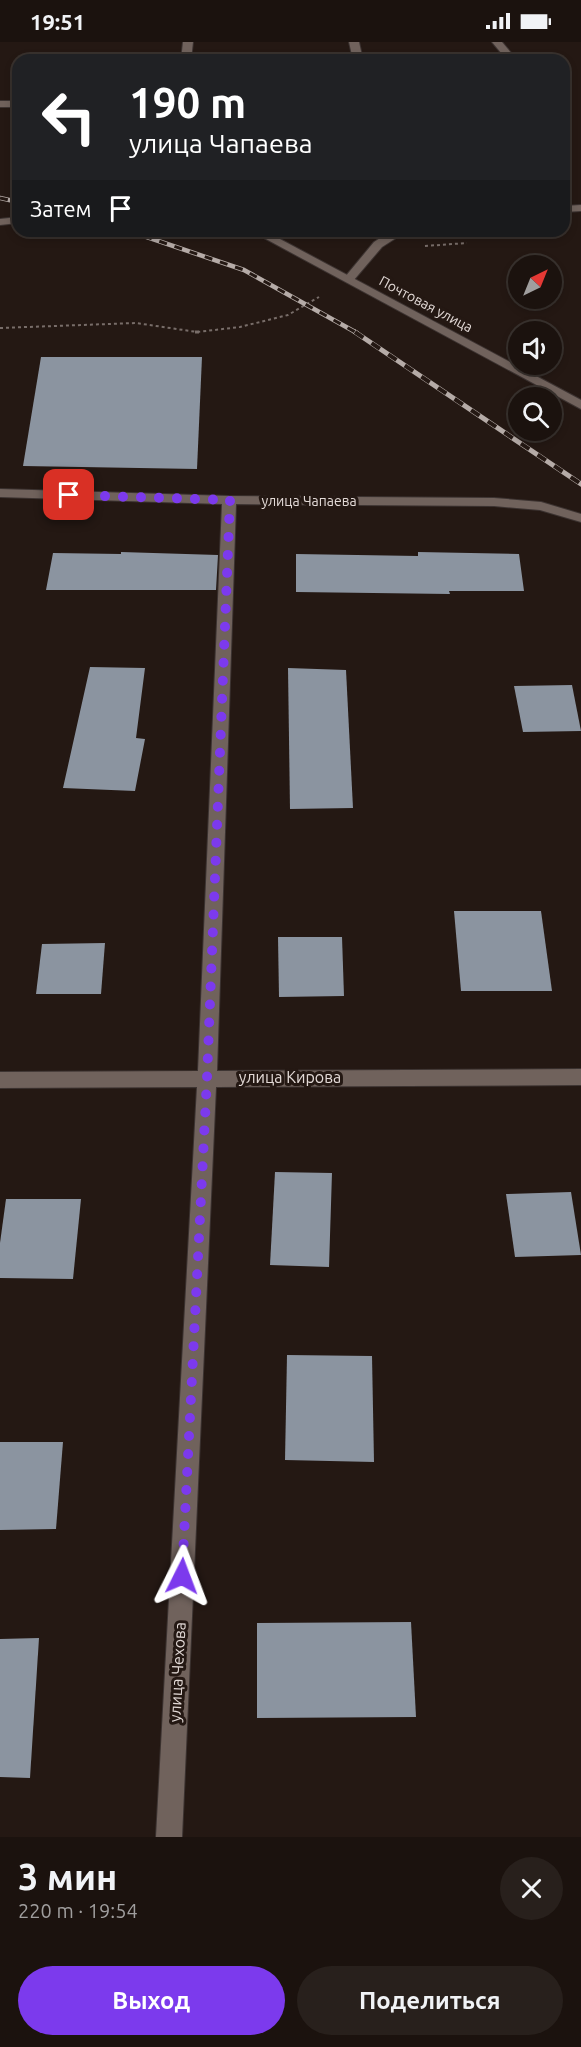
<!DOCTYPE html>
<html lang="ru">
<meta charset="utf-8">
<style>
:root{--surface:#1b120e;--page:#28201c;--text:#f1f3f6;--muted:#a09e9e;--line:#39322e;--accent:#7c3aed}
body{margin:0;font-family:Ubuntu,sans-serif;background:var(--page);color:var(--text);height:100vh;display:flex;flex-direction:column;font-size:22px;white-space:nowrap}
*{box-sizing:border-box;margin:0}
p{font-size:20px;color:var(--muted)}
.icon{flex:none;width:33px;height:33px;fill:none;stroke:currentColor;stroke-width:2;stroke-linecap:round;stroke-linejoin:round}
.map{position:relative;height:1795px;overflow:hidden}
.details{display:flex;flex-direction:column;background:var(--surface);flex:1}
.details>*{flex:none}
.banner{position:absolute;left:12px;top:12px;width:558px;height:183px;border-radius:18px;box-shadow:0 3px 9px #0003,0 0 0 2px var(--line);background:#202124;color:#fff;overflow:hidden}
.needle{width:39px;rotate:43deg}
.fabs{position:absolute;left:508px;top:213px;display:grid;gap:12px}
.fabs a{display:grid;place-items:center;width:54px;height:54px;border-radius:50%;background:var(--surface);box-shadow:0 3px 9px #0003,0 0 0 2px var(--line);font-size:30px}
.pin{position:absolute;display:grid;place-items:center;width:51px;height:51px;color:#fff;margin:-26px;border-radius:12px;box-shadow:0 3px 9px #0006}
.me{position:absolute;width:66px;margin:-33px;rotate:3deg;stroke-linejoin:round;filter:drop-shadow(0 0 4px #0008)}
.turn{display:flex;align-items:center;gap:21px;height:126px;padding:0 18px;font-size:27px}
.turn .icon{width:78px;height:78px;stroke-width:2.5}
.turn b{display:block;font-size:42px;line-height:51px}
.then{display:flex;align-items:center;height:57px;padding:0 18px;background:#0003;gap:12px;font-size:22px}
.round{display:grid;place-items:center;flex:none;width:63px;height:63px;border-radius:32px;background:var(--page)}
.overview{display:flex;align-items:center;justify-content:space-between;height:102px;padding:0 18px}
h1{font-size:36px;font-weight:700;line-height:45px}
.button{display:flex;gap:12px;margin-top:auto;padding:12px 18px}
.button a{flex:1;height:69px;border-radius:36px;background:var(--accent);color:#fff;font-size:24px;font-weight:700;line-height:69px;text-align:center}
.button a+a{background:var(--page);color:var(--text)}
.status{display:flex;justify-content:space-between;align-items:center;height:42px;padding:0 30px;background:var(--surface);direction:ltr}
.status svg{height:16px;fill:currentColor}
.map>svg:first-child{display:block}
.building{fill:#8b94a0}
.lines{fill:none;stroke-linecap:round;stroke-linejoin:round}
.service-casing{stroke:#3c3331;stroke-width:2}
.minor-casing{stroke:#3c3331;stroke-width:2}
.tertiary-casing{stroke:#3c3331;stroke-width:2}
.path-far1{stroke:#786d69;stroke-width:2;stroke-dasharray:3 3;stroke-linecap:butt}
.path{stroke:#786d69;stroke-width:3;stroke-dasharray:4 4;stroke-linecap:butt}
.service{fill:#70625c;fill-rule:evenodd}
.minor{fill:#70625c;fill-rule:evenodd}
.tertiary{fill:#70625c;fill-rule:evenodd}
.rail-far1-casing{stroke:#b5aba7;stroke-width:4.5}
.rail-casing{stroke:#b5aba7;stroke-width:5}
.rail-far1{stroke:#241813;stroke-width:3;stroke-dasharray:8;stroke-linecap:butt}
.rail{stroke:#241813;stroke-width:4;stroke-dasharray:10;stroke-linecap:butt}
.route{stroke:#7c3aed;stroke-width:10;stroke-dasharray:0 18}
.labels{text-anchor:middle;dominant-baseline:central;stroke-width:6;stroke-linejoin:round;paint-order:stroke}
.far-street-label{font-size:14px;fill:#e3dad7;stroke:#241813}
.street-label{font-size:16px;fill:#e3dad7;stroke:#241813}
</style>
<div class="status"><b>19:51</b><svg viewBox="0 0 49 12"><path d="M0 12V9h3v3zM5 12V6h3v6zM10 12V3h3v9zM15 12V0h3v12zM26 1h20v11H26zM47 4h2v5h-2z"/></svg></div>
<div class="map">
<svg width="581" height="1795" viewBox="0 0 581 1795">
<rect width="100%" height="100%" fill="#241813"/>
<!-- building -->
<g class="building">
<polygon points="41,315 202,315 197,427 23,424"/>
<polygon points="121,510 218,513 216,548 46,548 53,511 121,512"/>
<polygon points="418,510 519,512 524,549 449,549 450,552 296,550 296,512 418,514"/>
<polygon points="90,625 145,626 136,696 145,697 135,749 63,746"/>
<polygon points="288,626 346,628 353,766 290,767"/>
<polygon points="572,643 581,689 523,690 514,644"/>
<polygon points="454,869 541,869 552,949 461,949"/>
<polygon points="278,895 342,895 344,954 279,955"/>
<polygon points="105,901 101,952 36,952 42,902"/>
<polygon points="275,1130 332,1131 329,1225 270,1223"/>
<polygon points="571,1150 581,1213 515,1215 506,1152"/>
<polygon points="6,1157 81,1157 73,1237 0,1236 0,1201"/>
<polygon points="287,1313 372,1314 374,1420 285,1418"/>
<polygon points="0,1400 63,1400 56,1487 0,1488"/>
<polygon points="411,1580 416,1675 257,1676 257,1581"/>
<polygon points="39,1596 30,1736 0,1735 0,1597"/>
</g>
<g class="lines">
<!-- service casing -->
<g class="service-casing">
<g id="service">
<polygon points="183,0 193,0 191,18 181,18"/>
<polygon points="492,0 502,0 517,18 507,18"/>
<rect x="0" y="59" width="18" height="6"/>
</g>
</g>
<!-- minor casing -->
<g class="minor-casing">
<g id="minor">
<polygon points="349,0 359,0 363,18 353,18"/>
<polygon points="581,163 581,169 564,170 564,164"/>
<polygon points="391,189 407,189 382,205 353,239 345,239 345,235 374,200"/>
<polygon points="0,447 229,454 494,456 541,460 581,472 581,480 540,468 494,464 236,462 217,1029 581,1027 581,1043 216,1045 182,1795 156,1795 197,1045 0,1046 0,1030 198,1029 222,462 0,455"/>
</g>
</g>
<!-- tertiary casing -->
<g class="tertiary-casing">
<g id="tertiary">
<polygon points="18,175 18,181 0,183 0,177"/>
<polygon points="251,189 265,189 581,358 581,367"/>
</g>
</g>
<!-- path-far1 -->
<g class="path-far1">
<polyline points="425,204 467,201"/>
<polyline points="0,286 136,281 197,290 240,285 288,273 319,255"/>
</g>
<!-- path -->
<polyline class="path" points="195,290 199,290"/>
<!-- service -->
<use href="#service" class="service"/>
<!-- minor -->
<use href="#minor" class="minor"/>
<!-- tertiary -->
<use href="#tertiary" class="tertiary"/>
<!-- rail-far1 casing -->
<g class="rail-far1-casing">
<g id="rail-far1">
<polyline points="0,156 18,160"/>
<polyline points="129,189 244,228 357,291"/>
</g>
</g>
<!-- rail casing -->
<g class="rail-casing">
<polyline id="rail" points="355,290 581,442"/>
</g>
<!-- rail-far1 -->
<use href="#rail-far1" class="rail-far1"/>
<!-- rail -->
<use href="#rail" class="rail"/>
</g>
<g class="lines">
<!-- route -->
<polyline class="route" points="69,453 230,458 207,1036 182,1534"/>
</g>
<g class="labels">
<!-- far-street labels -->
<g class="far-street-label">
<text transform="translate(426 262) rotate(28)">Почтовая улица</text>
<text x="309" y="459">улица Чапаева</text>
</g>
<!-- street labels -->
<g class="street-label">
<text x="290" y="1035">улица Кирова</text>
<text transform="translate(177 1630) rotate(-87)">улица Чехова</text>
</g>
</g>
</svg>
<div class="fabs">
<a><svg class="needle" viewBox="-14 -14 28 28"><path d="M0-13l5 13h-10z" fill="#e53935"/><path d="M0 13l5-13h-10z" fill="#a09e9e"/></svg></a>
<a><svg class="icon" aria-label="sound" viewBox="0 0 24 24"><path d="M4 9h4l5-4v14l-5-4H4zM17 9q2 3 0 6"/></svg></a>
<a><svg class="icon" aria-label="search" viewBox="0 0 24 24"><circle cx="10" cy="10" r="6"/><path d="M15 15l6 6"/></svg></a>
</div>
<div class="pin" style="left:69px;top:453px;background:#d93025"><svg class="icon" aria-label="arrive" viewBox="0 0 24 24"><path d="M6 21V4h12l-3 4 3 4H6"/></svg></div>
<svg class="me" style="left:182px;top:1534px" viewBox="-20 -20 40 40"><path d="M0-17L14 15 0 8-14 15z" fill="#7c3aed" stroke="#fff" stroke-width="4"/></svg>
<div class="banner">
<div class="turn"><svg class="icon" aria-label="left" viewBox="0 0 24 24"><path d="M17 20v-9H6M10 6l-5 5 5 5"/></svg><div><b>190 m</b>улица Чапаева</div></div>
<div class="then">Затем<svg class="icon" aria-label="arrive" viewBox="0 0 24 24"><path d="M6 21V4h12l-3 4 3 4H6"/></svg></div>
</div>
</div>
<section class="details">
<div class="overview"><div><h1>3 мин</h1><p>220 m · 19:54</p></div><a class="round"><svg class="icon" aria-label="close" viewBox="0 0 24 24"><path d="M6 6l12 12M18 6L6 18"/></svg></a></div>
<div class="button"><a>Выход</a><a>Поделиться</a></div>
</section>
